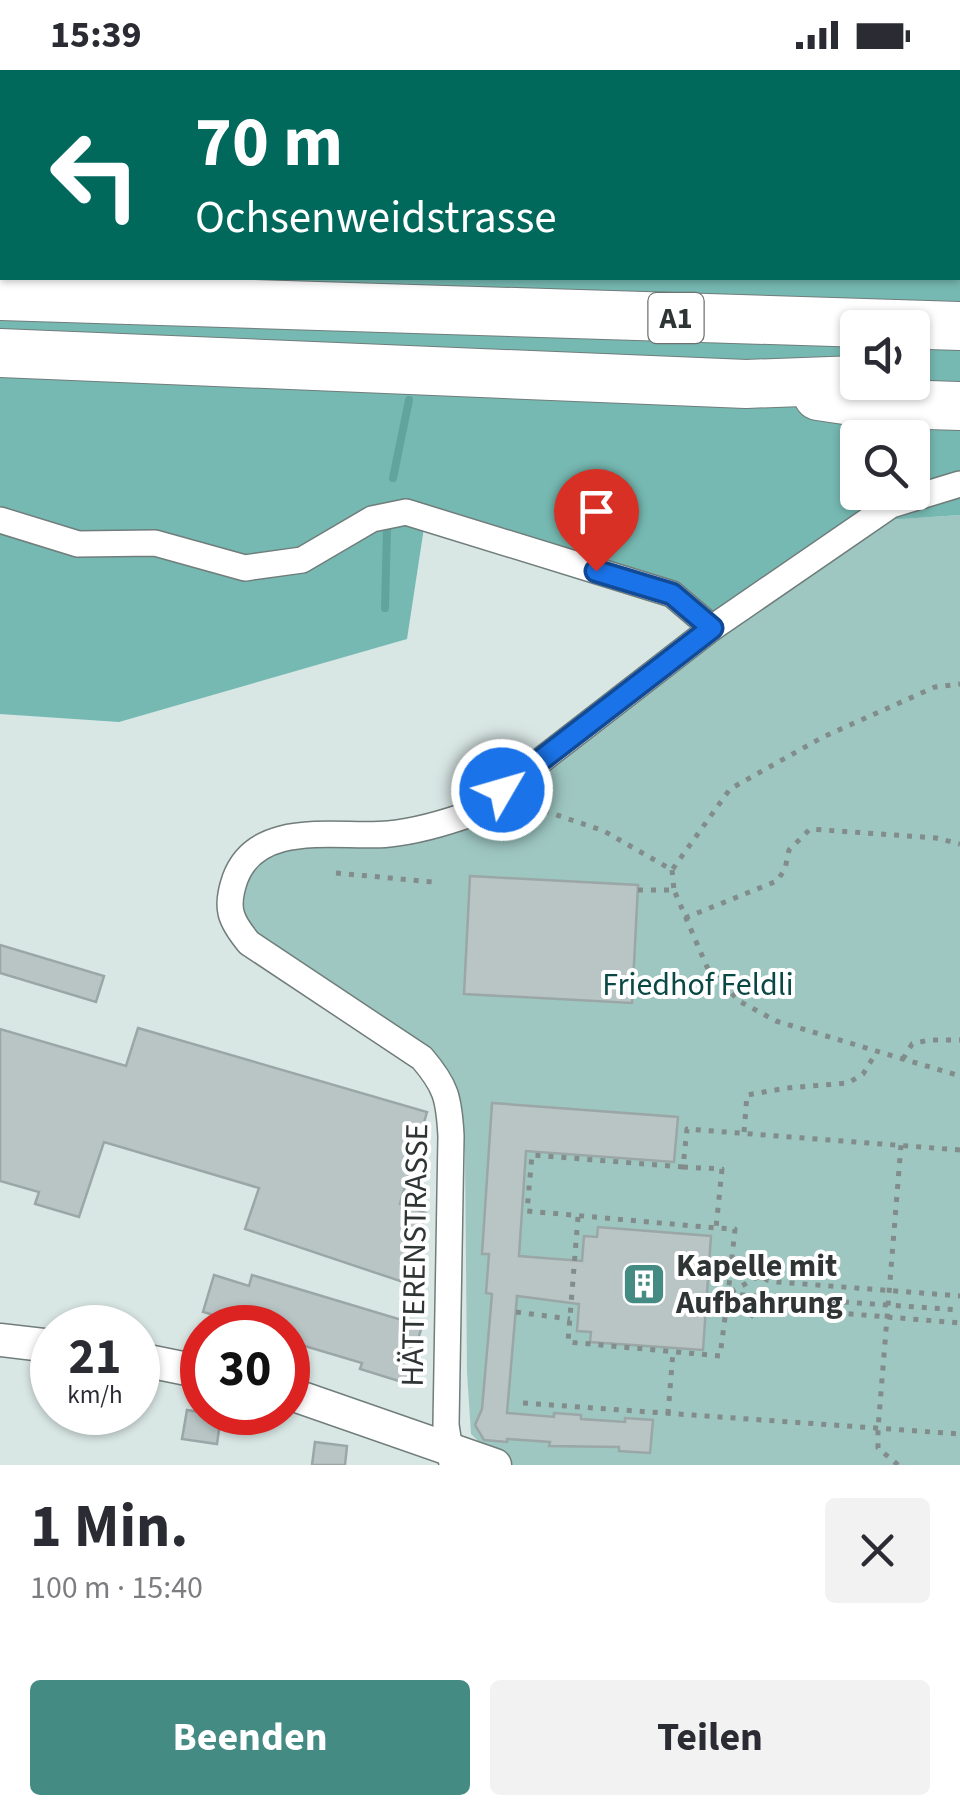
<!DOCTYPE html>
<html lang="de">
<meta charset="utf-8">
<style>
:root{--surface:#fff;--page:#f2f2f3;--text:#2b2b33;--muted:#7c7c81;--accent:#448b84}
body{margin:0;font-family:"Source Sans 3",sans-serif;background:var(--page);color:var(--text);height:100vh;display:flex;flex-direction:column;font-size:38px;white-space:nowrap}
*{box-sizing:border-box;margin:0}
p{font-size:32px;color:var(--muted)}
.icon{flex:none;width:55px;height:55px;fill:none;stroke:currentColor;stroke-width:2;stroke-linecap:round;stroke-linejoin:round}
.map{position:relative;height:1395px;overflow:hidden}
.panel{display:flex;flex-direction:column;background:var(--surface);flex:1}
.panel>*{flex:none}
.guide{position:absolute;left:0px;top:0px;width:960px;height:210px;box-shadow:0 2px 8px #0004;background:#00695c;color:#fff;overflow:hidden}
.tools{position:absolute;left:840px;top:240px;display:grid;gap:20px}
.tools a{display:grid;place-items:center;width:90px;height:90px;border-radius:10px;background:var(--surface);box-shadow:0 2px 8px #0004;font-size:50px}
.speed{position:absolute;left:30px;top:1235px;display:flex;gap:20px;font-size:50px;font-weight:700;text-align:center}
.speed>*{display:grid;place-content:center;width:130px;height:130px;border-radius:50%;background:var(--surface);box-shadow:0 2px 8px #0004;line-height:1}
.speed small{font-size:25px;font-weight:400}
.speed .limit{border:15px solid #d22;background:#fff;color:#111}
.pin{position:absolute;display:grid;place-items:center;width:85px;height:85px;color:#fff;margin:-102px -42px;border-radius:50% 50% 50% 0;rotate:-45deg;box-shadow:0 0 10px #0007}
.pin .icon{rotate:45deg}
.me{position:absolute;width:110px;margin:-55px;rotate:52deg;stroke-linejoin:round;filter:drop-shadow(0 0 8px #0008)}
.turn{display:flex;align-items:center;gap:35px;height:210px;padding:0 30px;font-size:45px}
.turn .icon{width:130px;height:130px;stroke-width:2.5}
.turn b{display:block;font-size:70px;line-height:85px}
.round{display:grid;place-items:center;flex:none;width:105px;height:105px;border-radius:10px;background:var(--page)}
.head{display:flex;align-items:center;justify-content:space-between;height:170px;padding:0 30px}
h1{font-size:60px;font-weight:700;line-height:75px}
.primary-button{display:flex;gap:20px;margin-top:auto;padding:20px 30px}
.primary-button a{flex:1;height:115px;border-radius:10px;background:var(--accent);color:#fff;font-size:40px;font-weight:700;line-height:115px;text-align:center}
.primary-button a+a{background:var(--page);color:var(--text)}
.status{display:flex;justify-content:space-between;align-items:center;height:70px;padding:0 50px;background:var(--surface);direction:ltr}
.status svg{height:28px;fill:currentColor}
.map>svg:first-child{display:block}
.green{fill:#9ec7c2}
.forest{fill:#76b9b2;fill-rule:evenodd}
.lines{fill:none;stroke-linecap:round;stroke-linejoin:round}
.stream{stroke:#61a49d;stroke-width:8}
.building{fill:#b8c5c4;stroke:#9aa7a6;stroke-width:2.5}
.minor-casing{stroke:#707d7b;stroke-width:28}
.tertiary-casing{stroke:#707d7b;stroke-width:35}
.motorway-casing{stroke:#707d7b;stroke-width:50}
.path{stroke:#828c8a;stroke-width:5;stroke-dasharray:5 8;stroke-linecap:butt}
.minor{stroke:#fff;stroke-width:25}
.tertiary{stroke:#fff;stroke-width:32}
.motorway{stroke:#fff;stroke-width:48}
.route-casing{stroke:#114b97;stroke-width:25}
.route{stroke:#1a73e8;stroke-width:18}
.labels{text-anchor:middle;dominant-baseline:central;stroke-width:8;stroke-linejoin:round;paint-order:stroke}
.shield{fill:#fff;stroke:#6d7271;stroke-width:2.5}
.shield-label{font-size:30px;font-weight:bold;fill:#2f3534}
.park-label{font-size:32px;fill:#0a4844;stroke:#fff}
.street-label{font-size:32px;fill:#2f3534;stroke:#fff}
.poi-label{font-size:32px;font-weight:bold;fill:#2f3534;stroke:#fff;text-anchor:start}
</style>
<div class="status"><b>15:39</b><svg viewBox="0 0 49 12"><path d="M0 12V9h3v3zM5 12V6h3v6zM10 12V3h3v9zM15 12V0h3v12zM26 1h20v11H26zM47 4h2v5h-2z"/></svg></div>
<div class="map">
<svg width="960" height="1395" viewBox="0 0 960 1395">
<rect width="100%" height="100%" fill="#d8e6e4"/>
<!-- green -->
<path class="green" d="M960 445V1395H503L471 1364 467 1302 465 1084 460 1032 453 1009 439 988 253 860C237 832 237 825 250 796L290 778 406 773 888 450Z"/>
<!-- forest -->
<path class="forest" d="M0 0H960V445L888 450 734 555 425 451 407 569 119 652 0 644ZM2 2H958V208H2ZM858 258H912V312H858ZM858 368H912V422H858Z"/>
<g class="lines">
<!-- stream -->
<g class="stream">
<polyline points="397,0 398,2"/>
<polyline points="393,408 409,330"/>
<polyline points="385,538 387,458"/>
</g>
</g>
<!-- building -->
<g class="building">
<polygon points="470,806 638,815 632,933 464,924"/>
<polygon points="0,875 104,906 96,932 0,903"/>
<polygon points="138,958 427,1042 400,1134 426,1143 406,1213 245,1159 259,1118 104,1072 79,1147 35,1134 39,1122 0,1111 0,959 126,996"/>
<polygon points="492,1033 678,1047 674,1092 526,1081 519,1186 582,1191 584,1166 597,1167 598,1157 711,1166 703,1280 590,1272 591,1262 577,1261 579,1234 517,1226 507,1343 554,1347 554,1343 581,1345 581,1349 625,1352 625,1348 653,1350 650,1383 619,1381 619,1377 549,1376 550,1372 507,1369 507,1372 484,1370 475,1355 482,1339 492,1224 486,1223 489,1184 482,1184"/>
<polygon points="214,1205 249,1216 252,1205 422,1256 405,1313 360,1299 362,1293 288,1271 288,1258 237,1258 238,1252 203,1242"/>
<polygon points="187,1340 221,1345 217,1374 182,1369"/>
<polygon points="315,1372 347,1376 345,1395 312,1395"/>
</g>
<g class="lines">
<!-- minor casing -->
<g class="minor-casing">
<g id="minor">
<polyline points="0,450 78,474 155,473 245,498 302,490 372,449 406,442 672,524 712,558"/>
<path d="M452 1394 446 1355 451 1066C449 1028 446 1016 422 988L249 873C230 850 225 838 235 809 257 748 340 769 389 764 419 761 445 753 473 743L712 558 891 435 960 414"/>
</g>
</g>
<!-- tertiary casing -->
<g class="tertiary-casing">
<g id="tertiary">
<polyline points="0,1270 52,1276"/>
<polyline points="138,1289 202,1302"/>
<polyline points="288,1323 495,1395"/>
</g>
</g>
<!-- motorway casing -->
<g class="motorway-casing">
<g id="motorway">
<polyline points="0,226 960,256"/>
<polyline points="0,283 746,314 858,310"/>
<polyline points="818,326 865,333 960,336"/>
</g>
</g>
<!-- path -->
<g class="path">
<polyline points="252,2 254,0"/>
<polyline points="958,87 960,86"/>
<polyline points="0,127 2,126"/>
<polyline points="518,742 545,741 604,761 672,800 730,719 823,667 935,617 960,614"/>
<polyline points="672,800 674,820"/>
<polyline points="336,803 433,812"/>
<polyline points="638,820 674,820 707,897 739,931 776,951 960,1006"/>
<polyline points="685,848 777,811 785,799 789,780 810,759 936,768 960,774"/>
<polyline points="903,989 912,974 929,970 960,970"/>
<polyline points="744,1062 747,1025 787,1018 848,1013 863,1004 876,983"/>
<polyline points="960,1080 687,1059 683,1097 722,1099 716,1158 735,1159 728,1224 960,1240"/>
<polyline points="683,1097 532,1085 527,1141 716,1158"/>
<polyline points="578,1147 568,1272 720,1286 728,1224"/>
<polyline points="731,1222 761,1205 767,1210 778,1212 960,1226"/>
<polyline points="731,1226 754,1247 761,1239 766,1237 960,1253"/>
<polyline points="516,1242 570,1249"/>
<polyline points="523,1333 960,1364"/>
<polyline points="668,1344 673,1282"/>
<polyline points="898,1395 878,1378 878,1359 901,1075"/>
</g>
<!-- minor -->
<use href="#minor" class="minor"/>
<!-- tertiary -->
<use href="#tertiary" class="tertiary"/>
<!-- motorway -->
<use href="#motorway" class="motorway"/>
</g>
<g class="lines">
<!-- route casing -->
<g class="route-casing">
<polyline id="route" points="502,720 712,558 672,524 596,501"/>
</g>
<!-- route -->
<use href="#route" class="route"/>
</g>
<!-- icons -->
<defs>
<g id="building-square" transform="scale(2.25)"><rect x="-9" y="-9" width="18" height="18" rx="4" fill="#448b84" stroke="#fff"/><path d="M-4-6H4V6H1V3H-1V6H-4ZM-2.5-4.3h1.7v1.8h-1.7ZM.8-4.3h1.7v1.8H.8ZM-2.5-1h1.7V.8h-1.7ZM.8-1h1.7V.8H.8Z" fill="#fff"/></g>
</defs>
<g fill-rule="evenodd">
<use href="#building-square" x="644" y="1214"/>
</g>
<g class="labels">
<!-- shield labels -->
<rect class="shield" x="648.5" y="223" width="55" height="50" rx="8"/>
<g class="shield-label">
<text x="676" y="248">A1</text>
</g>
<!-- park labels -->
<g class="park-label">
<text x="698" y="915">Friedhof Feldli</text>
</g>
<!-- street labels -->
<g class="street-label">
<text transform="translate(415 1185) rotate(-89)">HÄTTERENSTRASSE</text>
</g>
<!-- poi labels -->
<g class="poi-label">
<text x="676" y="1196">Kapelle mit<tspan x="676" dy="37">Aufbahrung</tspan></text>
</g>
</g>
</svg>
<div class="tools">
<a><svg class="icon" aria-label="sound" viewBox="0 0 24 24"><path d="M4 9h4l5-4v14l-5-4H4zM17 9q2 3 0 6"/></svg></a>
<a><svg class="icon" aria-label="search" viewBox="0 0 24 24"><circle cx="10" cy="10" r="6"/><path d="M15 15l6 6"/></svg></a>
</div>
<div class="speed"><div>21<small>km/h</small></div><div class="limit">30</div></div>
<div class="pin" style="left:596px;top:501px;background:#d93025"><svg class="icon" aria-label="arrive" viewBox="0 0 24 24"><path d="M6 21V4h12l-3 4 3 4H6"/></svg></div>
<svg class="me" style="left:502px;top:720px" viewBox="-20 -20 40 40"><circle r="17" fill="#1a73e8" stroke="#fff" stroke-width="3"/><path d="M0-11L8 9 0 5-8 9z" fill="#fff"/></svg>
<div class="guide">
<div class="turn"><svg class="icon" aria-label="left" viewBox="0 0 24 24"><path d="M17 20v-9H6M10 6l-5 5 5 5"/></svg><div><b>70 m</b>Ochsenweidstrasse</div></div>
</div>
</div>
<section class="panel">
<div class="head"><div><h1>1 Min.</h1><p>100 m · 15:40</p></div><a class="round"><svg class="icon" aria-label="close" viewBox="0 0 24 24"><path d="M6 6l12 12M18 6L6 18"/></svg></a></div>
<div class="primary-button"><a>Beenden</a><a>Teilen</a></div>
</section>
